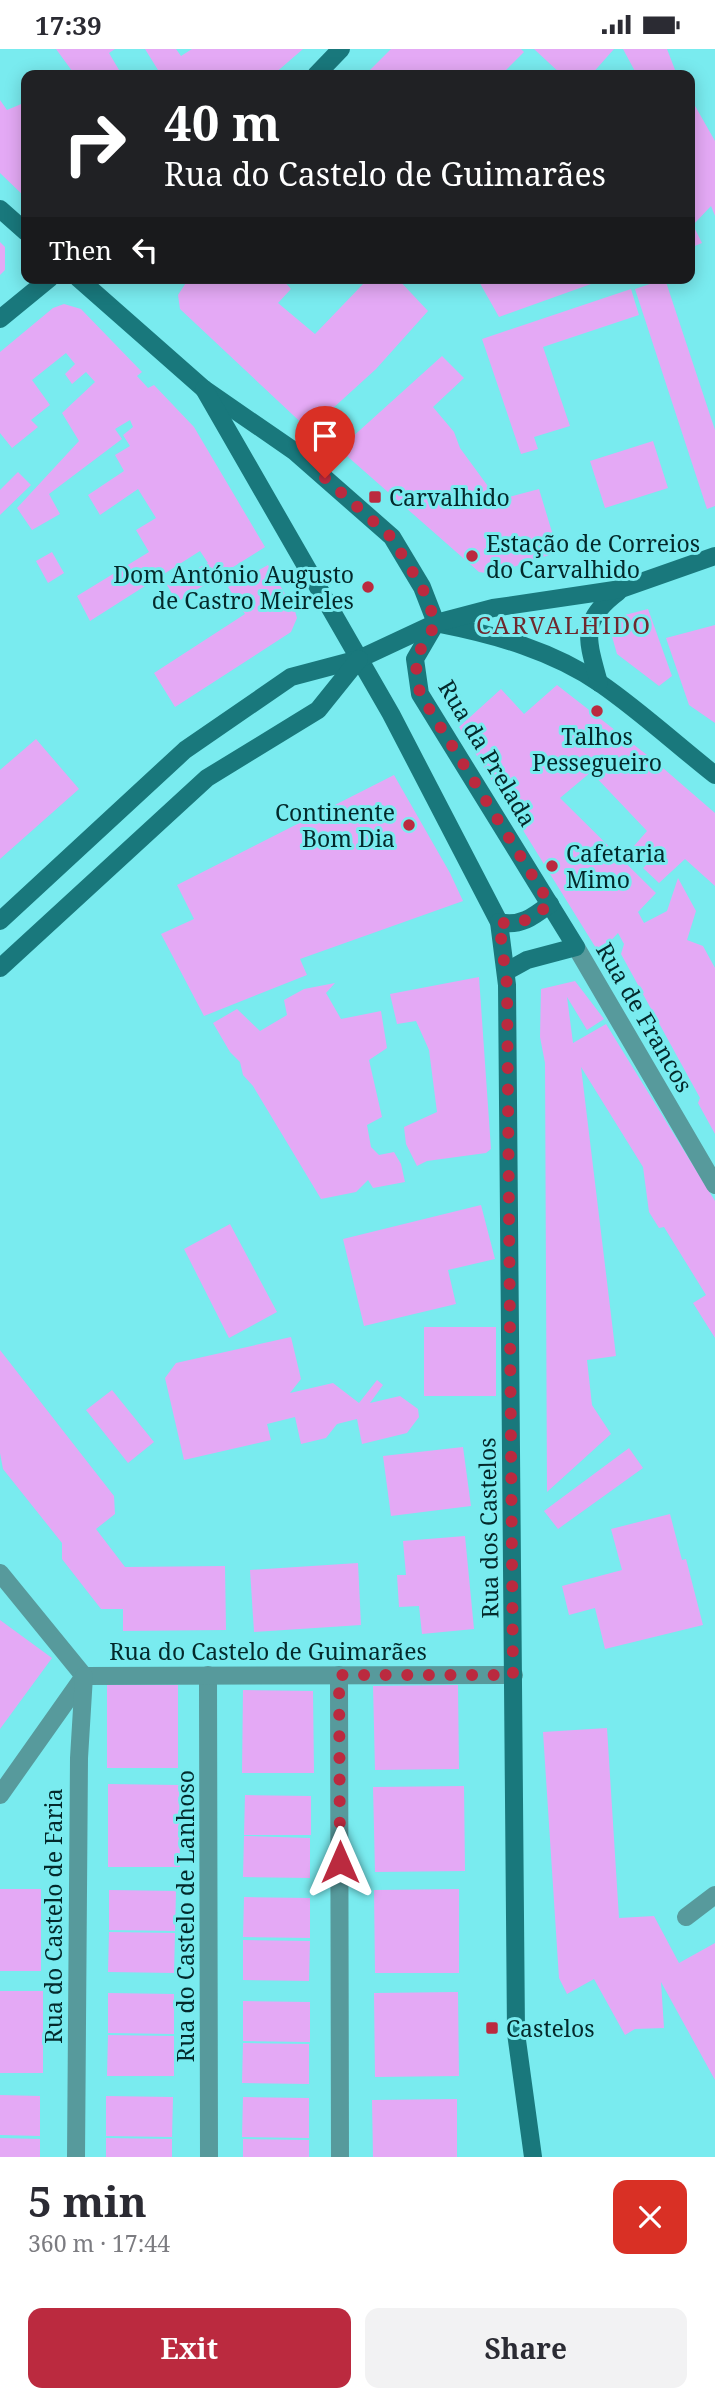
<!DOCTYPE html>
<meta charset="utf-8">
<style>
:root{--surface:#fff;--page:#f2f2f3;--text:#2b2b33;--muted:#7c7c81;--accent:#bb2a3f}
body{margin:0;font-family:"Noto Serif",serif;background:var(--page);color:var(--text);height:100vh;display:flex;flex-direction:column;font-size:26px;white-space:nowrap}
*{box-sizing:border-box;margin:0}
p{font-size:23px;color:var(--muted)}
.icon{flex:none;width:38px;height:38px;fill:none;stroke:currentColor;stroke-width:2;stroke-linecap:round;stroke-linejoin:round}
.map{position:relative;height:2108px;overflow:hidden}
.details{display:flex;flex-direction:column;background:var(--surface);flex:1}
.details>*{flex:none}
.top-card{position:absolute;left:21px;top:21px;width:674px;height:214px;border-radius:14px;box-shadow:0 4px 18px #0003;background:#202124;color:#fff;overflow:hidden}
.pin{position:absolute;display:grid;place-items:center;width:60px;height:60px;color:#fff;margin:-72px -30px;border-radius:50% 50% 50% 0;rotate:-45deg;box-shadow:0 0 7px #0007}
.pin .icon{rotate:45deg}
.me{position:absolute;width:77px;margin:-38px;rotate:0deg;stroke-linejoin:round;filter:drop-shadow(0 0 5px #0008)}
.turn{display:flex;align-items:center;gap:24px;height:147px;padding:0 28px;font-size:32px}
.turn .icon{width:91px;height:91px;stroke-width:2.5}
.turn b{display:block;font-size:49px;line-height:60px}
.then{display:flex;align-items:center;height:66px;padding:0 28px;background:#0003;gap:14px;font-size:26px}
.round{display:grid;place-items:center;flex:none;width:74px;height:74px;border-radius:14px;background:var(--page)}
.overview{display:flex;align-items:center;justify-content:space-between;height:119px;padding:0 28px}
h1{font-size:42px;font-weight:700;line-height:52px}
.button{display:flex;gap:14px;margin-top:auto;padding:14px 28px}
.button a{flex:1;height:80px;border-radius:14px;background:var(--accent);color:#fff;font-size:28px;font-weight:700;line-height:80px;text-align:center}
.button a+a{background:var(--page);color:var(--text)}
.status{display:flex;justify-content:space-between;align-items:center;height:49px;padding:0 35px;background:var(--surface);direction:ltr}
.status svg{height:19px;fill:currentColor}
.map>svg:first-child{display:block}
.building{fill:#e4a9f5}
.lines{fill:none;stroke-linecap:round;stroke-linejoin:round}
.street{stroke:#579a9c;stroke-width:18}
.secondary{stroke:#19787c;stroke-width:18}
.route{stroke:#bb2a3f;stroke-width:12;stroke-dasharray:0 21.6}
.poi-dot{fill:#bb2a3f;stroke:#79ebef;stroke-width:2.5}
.labels{text-anchor:middle;dominant-baseline:central;stroke-width:6;stroke-linejoin:round;paint-order:stroke}
.poi-label{font-size:23px;fill:#03292b;stroke:#79ebef;text-anchor:start}
.street-label{font-size:23px;fill:#03292b;stroke:#79ebef}
.neighbourhood-label{font-size:24px;letter-spacing:2px;fill:#6f282e;stroke:#79ebef}
</style>
<div class="status"><b>17:39</b><svg viewBox="0 0 49 12"><path d="M0 12V9h3v3zM5 12V6h3v6zM10 12V3h3v9zM15 12V0h3v12zM26 1h20v11H26zM47 4h2v5h-2z"/></svg></div>
<div class="map">
<svg width="715" height="2108" viewBox="0 0 715 2108">
<rect width="100%" height="100%" fill="#79ebef"/>
<!-- building -->
<g class="building">
<polygon points="56,0 115,0 109,4 122,26 75,26"/>
<polygon points="145,0 176,0 181,7 192,0 303,0 273,26 149,26 158,21"/>
<polygon points="391,0 521,0 524,3 501,26 494,23 490,26 365,26"/>
<polygon points="534,0 614,0 591,26 562,26"/>
<polygon points="623,0 667,0 677,26 637,26"/>
<polygon points="690,48 715,92 715,167 711,157 693,176 702,194 690,199"/>
<polygon points="0,51 7,61 26,53 26,149 0,124"/>
<polygon points="0,193 5,198 5,221 0,226"/>
<polygon points="189,229 281,229 291,240 278,254 315,285 365,233 361,229 397,229 428,262 376,320 309,381 180,260 178,246"/>
<polygon points="477,229 605,229 605,230 499,268"/>
<polygon points="665,230 715,381 715,457 707,460 635,240"/>
<polygon points="631,240 639,266 543,298 570,377 534,388 538,400 521,405 482,290"/>
<polygon points="64,255 81,260 142,323 137,327 148,339 154,336 194,378 265,498 177,553 167,536 208,514 200,502 90,572 77,547 149,503 136,481 156,469 138,440 100,466 88,446 124,422 115,406 130,397 123,386 133,378 130,371 115,380 122,390 49,445 60,465 32,481 17,459 79,392 62,364 95,333 86,323 72,335 65,325 75,315 66,304 32,331 50,356 31,371 38,378 12,399 0,384 0,303 53,259"/>
<polygon points="442,307 464,329 433,358 454,383 460,399 498,451 539,440 558,503 492,525 479,523 339,400"/>
<polygon points="653,392 668,439 605,459 590,412"/>
<polygon points="18,423 31,436 0,466 0,441"/>
<polygon points="52,503 64,524 48,534 36,512"/>
<polygon points="268,516 295,562 297,569 291,583 175,658 154,624 245,565 228,538"/>
<polygon points="648,560 672,627 659,637 617,605 611,584 621,567"/>
<polygon points="715,576 715,674 689,656 666,589"/>
<polygon points="557,636 656,713 715,764 715,837 685,810 659,834 643,819 650,812 634,797 647,782 591,723 560,749 656,844 638,863 644,874 667,862 678,829 696,862 687,891 703,897 715,919 715,1085 698,1054 700,1049 621,905 624,895 618,884 599,904 459,678 501,640 524,665"/>
<polygon points="36,690 79,740 0,810 0,721"/>
<polygon points="394,726 450,824 463,852 300,910 307,926 204,967 161,885 194,870 177,836"/>
<polygon points="479,928 491,1100 486,1104 427,1112 417,1117 406,1095 404,1078 437,1063 429,1001 416,972 397,975 390,945"/>
<polygon points="575,932 604,970 587,981 567,948 573,994 606,975 715,1152 715,1289 693,1254 706,1246 664,1178 659,1179 649,1163 643,1118 581,1018 616,1307 587,1311 592,1356 611,1385 547,1443 545,1014 540,988 541,940"/>
<polygon points="335,934 326,944 341,970 381,962 387,999 369,1011 382,1068 367,1076 371,1098 379,1106 394,1103 401,1115 405,1133 373,1139 368,1131 356,1143 321,1150 253,1037 243,1026 240,1013 230,1003 213,974 237,960 260,982 287,966 284,951 304,940"/>
<polygon points="481,1156 495,1210 448,1221 456,1255 364,1277 343,1190"/>
<polygon points="230,1175 277,1263 229,1289 184,1200"/>
<rect x="424" y="1278" width="72" height="69"/>
<polygon points="291,1288 301,1330 290,1344 333,1334 359,1354 377,1331 383,1336 370,1354 400,1347 418,1360 419,1368 407,1384 362,1395 357,1370 337,1375 326,1389 301,1395 295,1368 267,1375 271,1391 184,1411 165,1329 176,1314"/>
<polygon points="0,1301 114,1447 115,1465 96,1480 125,1518 225,1517 226,1581 123,1582 123,1560 101,1560 62,1510 62,1494 3,1420 0,1404"/>
<polygon points="112,1341 154,1393 128,1414 86,1361"/>
<polygon points="463,1398 471,1457 391,1467 383,1407"/>
<polygon points="629,1399 643,1419 558,1480 544,1462"/>
<polygon points="670,1465 682,1511 686,1510 703,1576 605,1600 595,1559 569,1566 562,1537 622,1521 611,1480"/>
<polygon points="465,1487 474,1580 422,1585 419,1557 399,1558 397,1526 406,1526 403,1492"/>
<polygon points="358,1514 361,1576 254,1583 250,1521"/>
<polygon points="0,1571 52,1609 0,1680"/>
<rect x="107" y="1636" width="71" height="83"/>
<polygon points="458,1636 459,1720 375,1721 373,1637"/>
<polygon points="243,1641 313,1642 314,1724 242,1724"/>
<polygon points="607,1679 619,1869 654,1867 679,1914 715,1894 715,2031 661,1933 664,1979 635,1980 625,1986 594,1930 567,1945 559,1929 543,1683"/>
<polygon points="108,1735 179,1736 180,1818 108,1818"/>
<polygon points="464,1737 465,1822 375,1823 373,1738"/>
<polygon points="245,1746 311,1747 311,1786 244,1786"/>
<polygon points="244,1787 310,1789 310,1829 243,1828"/>
<rect x="0" y="1840" width="41" height="82"/>
<polygon points="459,1840 459,1924 375,1924 374,1841"/>
<polygon points="109,1841 176,1842 175,1882 109,1881"/>
<polygon points="244,1848 310,1849 310,1889 243,1888"/>
<polygon points="109,1883 175,1884 174,1924 108,1923"/>
<polygon points="243,1891 310,1892 309,1932 243,1931"/>
<rect x="0" y="1942" width="43" height="82"/>
<polygon points="458,1943 459,2027 375,2028 374,1944"/>
<polygon points="108,1944 174,1945 174,1985 108,1984"/>
<polygon points="243,1952 310,1953 310,1993 243,1992"/>
<polygon points="108,1986 174,1987 174,2027 107,2027"/>
<polygon points="243,1994 309,1995 309,2035 242,2034"/>
<polygon points="0,2046 40,2047 40,2087 0,2086"/>
<polygon points="106,2047 173,2048 172,2088 106,2087"/>
<polygon points="243,2048 309,2049 309,2089 242,2088"/>
<polygon points="457,2050 457,2108 373,2108 372,2051"/>
<polygon points="0,2089 40,2090 40,2108 0,2108"/>
<polygon points="106,2089 172,2090 172,2108 106,2108"/>
<polygon points="243,2090 309,2091 309,2108 243,2108"/>
</g>
<g class="lines">
<!-- street -->
<g class="street">
<polyline points="576,898 715,1136"/>
<polyline points="0,1524 84,1627"/>
<polyline points="208,1626 209,2108"/>
<polyline points="339,1626 340,2108"/>
<polyline points="84,1627 514,1626"/>
<polyline points="0,1746 82,1630"/>
<polyline points="686,1868 715,1846"/>
<polyline points="76,2108 79,1709 84,1627"/>
</g>
<!-- secondary -->
<g class="secondary">
<polyline points="316,26 341,0"/>
<polyline points="0,160 26,183"/>
<polyline points="78,229 204,340 294,402 392,488 422,538 436,574"/>
<polyline points="0,270 50,229"/>
<polyline points="204,340 391,665 499,873 507,936 516,1984 533,2108"/>
<polyline points="436,574 415,610 420,645 576,898 527,911 507,922"/>
<path d="M440 575C496 586 553 602 601 635 640 662 677 696 715 726"/>
<path d="M599 634C587 590 579 572 618 543"/>
<polyline points="0,872 185,701 291,628 359,610 436,574 493,559 621,540 715,507"/>
<path d="M499 873C520 878 533 868 550 855"/>
<polyline points="0,919 207,729 318,661 359,610"/>
</g>
</g>
<g class="lines">
<!-- route -->
<path class="route" d="M325 429 391 488 422 538 436 574 415 610 420 645 550 855C533 868 520 878 499 873L507 936 513 1626H339L340 1813"/>
</g>
<!-- markers -->
<g class="poi-dot">
<rect x="368" y="441" width="14" height="14" rx="3.5"/>
<circle cx="472" cy="507" r="7"/>
<circle cx="368" cy="538" r="7"/>
<circle cx="597" cy="662" r="7"/>
<circle cx="409" cy="776" r="7"/>
<circle cx="552" cy="817" r="7"/>
<rect x="485" y="1972" width="14" height="14" rx="3.5"/>
</g>
<g class="labels">
<!-- poi labels -->
<g class="poi-label">
<text x="389" y="448">Carvalhido</text>
<text x="486" y="494">Estação de Correios<tspan x="486" dy="26">do Carvalhido</tspan></text>
<text x="354" y="525" text-anchor="end">Dom António Augusto<tspan x="354" dy="26">de Castro Meireles</tspan></text>
<text x="597" y="687" text-anchor="middle">Talhos<tspan x="597" dy="26">Pessegueiro</tspan></text>
<text x="395" y="763" text-anchor="end">Continente<tspan x="395" dy="26">Bom Dia</tspan></text>
<text x="566" y="804">Cafetaria<tspan x="566" dy="26">Mimo</tspan></text>
<text x="506" y="1979">Castelos</text>
</g>
<!-- street labels -->
<g class="street-label">
<text transform="translate(488 704) rotate(59)">Rua da Prelada</text>
<text transform="translate(645 968) rotate(60)">Rua de Francos</text>
<text transform="translate(488 1479) rotate(-91)">Rua dos Castelos</text>
<text x="268" y="1602">Rua do Castelo de Guimarães</text>
<text transform="translate(53 1867) rotate(-90)">Rua do Castelo de Faria</text>
<text transform="translate(185 1867) rotate(-90)">Rua do Castelo de Lanhoso</text>
</g>
<!-- neighbourhood labels -->
<g class="neighbourhood-label">
<text x="564" y="575">CARVALHIDO</text>
</g>
</g>
</svg>
<div class="pin" style="left:325px;top:429px;background:#d93025"><svg class="icon" aria-label="arrive" viewBox="0 0 24 24"><path d="M6 21V4h12l-3 4 3 4H6"/></svg></div>
<svg class="me" style="left:340px;top:1813px" viewBox="-20 -20 40 40"><path d="M0-17L14 15 0 8-14 15z" fill="#bb2a3f" stroke="#fff" stroke-width="4"/></svg>
<div class="top-card">
<div class="turn"><svg class="icon" aria-label="right" viewBox="0 0 24 24"><path d="M7 20v-9h11M14 6l5 5-5 5"/></svg><div><b>40 m</b>Rua do Castelo de Guimarães</div></div>
<div class="then">Then<svg class="icon" aria-label="left" viewBox="0 0 24 24"><path d="M17 20v-9H6M10 6l-5 5 5 5"/></svg></div>
</div>
</div>
<section class="details">
<div class="overview"><div><h1>5 min</h1><p>360 m · 17:44</p></div><a class="round" style="background:#d93025;color:#fff"><svg class="icon" aria-label="close" viewBox="0 0 24 24"><path d="M6 6l12 12M18 6L6 18"/></svg></a></div>
<div class="button"><a>Exit</a><a>Share</a></div>
</section>
